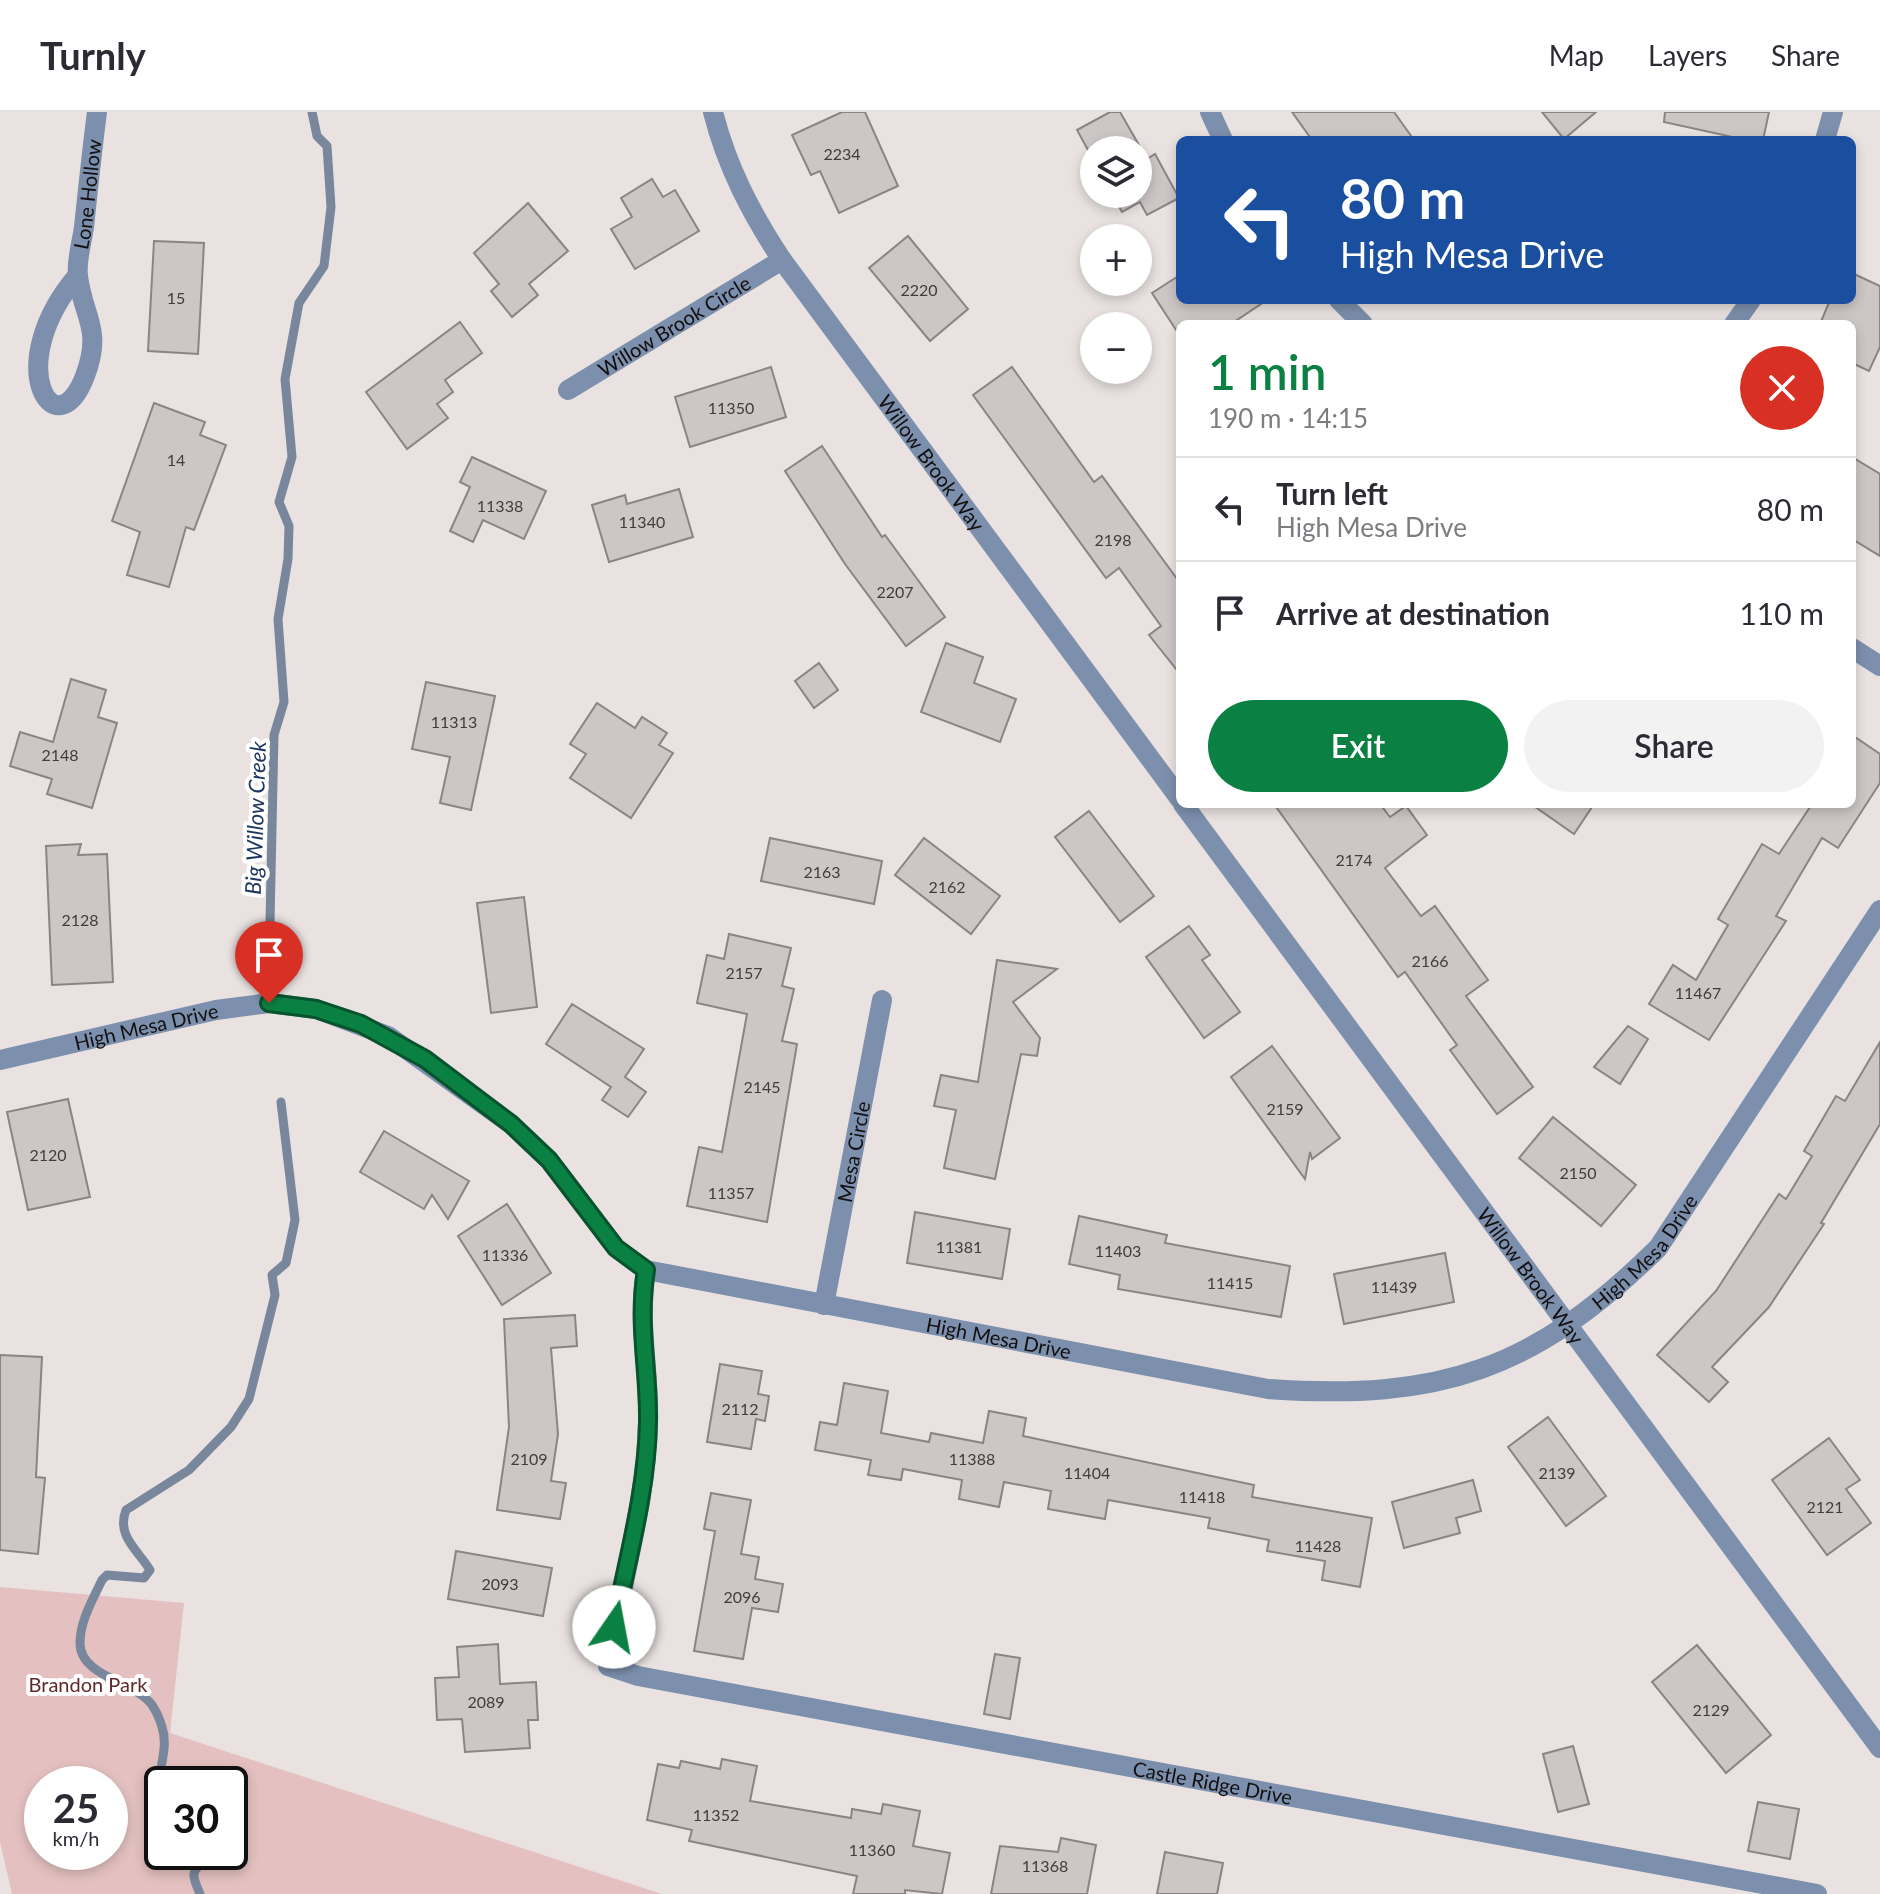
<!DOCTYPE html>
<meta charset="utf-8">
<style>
:root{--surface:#fff;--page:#f2f2f3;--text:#2b2b33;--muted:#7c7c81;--line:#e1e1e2;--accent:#0b8043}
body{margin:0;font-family:Lato,sans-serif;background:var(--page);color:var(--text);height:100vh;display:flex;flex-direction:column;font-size:30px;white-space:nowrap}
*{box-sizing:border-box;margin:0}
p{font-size:26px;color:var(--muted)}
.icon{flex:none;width:44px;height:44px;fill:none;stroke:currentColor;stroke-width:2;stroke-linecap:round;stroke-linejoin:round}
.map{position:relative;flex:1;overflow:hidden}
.side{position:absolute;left:1176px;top:208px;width:680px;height:488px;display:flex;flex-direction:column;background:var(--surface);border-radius:12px;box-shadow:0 4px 12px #0003}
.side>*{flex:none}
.top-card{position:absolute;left:1176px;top:24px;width:680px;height:168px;border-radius:12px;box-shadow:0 4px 12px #0003;background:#1a4fa0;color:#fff;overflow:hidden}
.fabs{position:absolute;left:1080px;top:24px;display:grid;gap:16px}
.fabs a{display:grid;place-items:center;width:72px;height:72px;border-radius:50%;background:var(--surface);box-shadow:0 4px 12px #0003;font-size:40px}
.speed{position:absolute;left:24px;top:1654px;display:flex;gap:16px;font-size:40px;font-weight:700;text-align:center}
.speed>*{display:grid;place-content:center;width:104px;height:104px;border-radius:50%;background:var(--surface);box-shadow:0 4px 12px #0003;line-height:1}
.speed small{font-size:20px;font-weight:400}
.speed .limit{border:4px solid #111;border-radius:12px;background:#fff;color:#111}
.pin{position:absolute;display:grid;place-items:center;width:68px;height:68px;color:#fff;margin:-82px -34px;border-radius:50% 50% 50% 0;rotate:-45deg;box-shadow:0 0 8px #0007}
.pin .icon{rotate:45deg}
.me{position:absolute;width:88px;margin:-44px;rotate:12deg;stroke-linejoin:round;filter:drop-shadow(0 0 6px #0008)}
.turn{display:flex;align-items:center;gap:28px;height:168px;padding:0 32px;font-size:36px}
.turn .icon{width:104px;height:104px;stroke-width:2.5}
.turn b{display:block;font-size:56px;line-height:68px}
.round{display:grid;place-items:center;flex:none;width:84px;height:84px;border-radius:42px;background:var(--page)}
.head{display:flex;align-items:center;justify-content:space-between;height:136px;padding:0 32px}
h1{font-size:48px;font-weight:600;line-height:60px;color:var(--accent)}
.primary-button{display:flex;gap:16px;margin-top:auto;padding:16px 32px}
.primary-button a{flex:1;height:92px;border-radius:48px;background:var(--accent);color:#fff;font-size:32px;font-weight:600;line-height:92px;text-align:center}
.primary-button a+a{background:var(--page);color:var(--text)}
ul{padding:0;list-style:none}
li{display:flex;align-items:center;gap:24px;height:104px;padding:0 32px;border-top:2px solid var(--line)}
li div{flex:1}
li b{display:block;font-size:30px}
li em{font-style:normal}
header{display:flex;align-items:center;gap:48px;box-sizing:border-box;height:112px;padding:0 40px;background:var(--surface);border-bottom:2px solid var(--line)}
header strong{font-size:38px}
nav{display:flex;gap:44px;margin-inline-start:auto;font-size:28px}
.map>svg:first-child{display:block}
.green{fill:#e4c1c0;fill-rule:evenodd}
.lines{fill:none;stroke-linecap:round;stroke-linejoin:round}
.stream{stroke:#79879c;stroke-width:9}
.building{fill:#cdc6c6;stroke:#8a8484;stroke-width:2}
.minor{stroke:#7c8fac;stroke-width:20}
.route-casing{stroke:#07532c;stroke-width:20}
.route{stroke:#0b8043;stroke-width:14}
.labels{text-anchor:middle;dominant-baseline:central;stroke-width:8;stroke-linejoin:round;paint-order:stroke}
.number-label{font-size:16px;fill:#403d3d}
.street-label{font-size:20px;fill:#110f0f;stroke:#fff}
.park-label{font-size:20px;fill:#60292a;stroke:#fff}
.water-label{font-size:22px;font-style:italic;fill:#1d3660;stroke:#fff}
</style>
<header>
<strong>Turnly</strong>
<nav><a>Map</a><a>Layers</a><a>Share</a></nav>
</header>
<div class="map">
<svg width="1880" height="1782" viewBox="0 0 1880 1782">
<rect width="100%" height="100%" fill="#e9e2e1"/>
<!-- green -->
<path class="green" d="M0 1475 184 1491 170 1621 662 1782H12L0 1730ZM42 1672H110V1740H42ZM162 1672H230V1740H162Z"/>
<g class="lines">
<!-- stream -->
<g class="stream">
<polyline points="270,810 274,623 284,590 278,507 288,447 289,414 279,390 292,345 285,267 299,191 324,154 331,95 327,34 317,24 312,0"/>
<path d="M162 1699C150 1671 171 1642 162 1615 160 1608 156 1599 152 1593 136 1570 80 1565 80 1531 80 1509 93 1487 102 1468L107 1463 144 1466 150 1458C138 1438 116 1424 126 1398L189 1358 231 1315 249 1287 275 1183 272 1163 286 1151 295 1108 281 990"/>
<path d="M200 1782C188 1755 195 1762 209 1740"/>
</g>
</g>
<!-- building -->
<g class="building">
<polygon points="842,0 865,0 898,74 839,101 820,59 811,63 792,23"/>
<polygon points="1110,0 1120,0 1147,47 1155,42 1179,86 1147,103 1140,90 1122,100 1112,82 1138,82 1138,38 1094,38 1094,49 1077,18"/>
<polygon points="1292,0 1394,0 1414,28 1312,28"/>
<polygon points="1542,0 1596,0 1564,27"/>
<polygon points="1665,0 1769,0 1763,28 1746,28 1664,10"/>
<polygon points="652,67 663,85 675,78 699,119 635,157 611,117 632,105 621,86"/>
<polygon points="528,91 568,139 529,172 538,183 512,205 491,179 499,172 474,141"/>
<polygon points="908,124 968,197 930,229 869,156"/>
<polygon points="154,129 204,131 198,242 148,239"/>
<polygon points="1852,161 1880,174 1880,235 1869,259 1852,251 1852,212 1820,212 1830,188 1852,188"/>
<polygon points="1180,163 1180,188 1267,188 1231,212 1180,212 1180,224 1152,181"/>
<polygon points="460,210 482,241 445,268 453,280 437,292 448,306 407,337 366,280"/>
<polygon points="771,255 786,305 690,335 675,285"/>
<polygon points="1012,255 1094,370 1102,364 1180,471 1180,562 1149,523 1161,514 1119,456 1106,466 973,283"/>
<polygon points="154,291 205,310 200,323 226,333 194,418 186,415 169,475 127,463 140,420 112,409"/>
<polygon points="822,334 882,425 885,423 945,505 906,534 845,452 785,359"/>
<polygon points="472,345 546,379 524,427 483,408 473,430 450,419 470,375 460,370"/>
<polygon points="1852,345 1880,362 1880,444 1852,427"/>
<polygon points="679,377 693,425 609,450 592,393 625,383 627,392"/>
<polygon points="946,531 983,545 974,571 1016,587 1000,630 921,600"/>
<polygon points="819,551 838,578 814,596 795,569"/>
<polygon points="71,567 106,578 98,605 117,611 92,696 47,682 52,667 10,654 20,620 53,630"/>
<polygon points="426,570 495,584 471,698 440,691 450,645 412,637"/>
<polygon points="597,591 635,616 642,605 667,621 659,633 673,641 631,706 570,666 586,642 570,632"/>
<polygon points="1852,623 1880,642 1880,671 1838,736 1822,726 1776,804 1786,809 1709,928 1649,892 1673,853 1696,868 1728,813 1718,807 1762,732 1779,742 1812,692 1852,692"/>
<polygon points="1274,692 1380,692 1390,705 1406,694 1427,723 1385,756 1421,804 1435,794 1488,868 1466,884 1533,975 1497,1002 1450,938 1457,933 1405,860 1398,865"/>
<polygon points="1531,692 1594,692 1574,722"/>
<polygon points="1089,699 1154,784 1120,810 1055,725"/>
<polygon points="770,726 882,749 874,792 761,769"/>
<polygon points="924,726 1000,784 971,822 895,763"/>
<polygon points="81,732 78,743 107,742 113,870 52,873 46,734"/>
<polygon points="524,785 537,895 491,901 477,791"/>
<polygon points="1189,814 1210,843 1202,848 1240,900 1204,926 1146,845"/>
<polygon points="729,822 791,836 782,874 794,877 782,929 797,932 767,1110 687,1094 699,1035 722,1040 747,902 697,891 707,843 724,847"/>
<polygon points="997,848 1057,857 1013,890 1040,926 1037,944 1021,942 995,1067 944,1056 956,998 934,994 941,963 978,970"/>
<polygon points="572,892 644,937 625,965 646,980 628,1005 602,988 611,975 546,932"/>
<polygon points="1628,914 1648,927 1620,972 1594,955"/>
<polygon points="1880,930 1880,1012 1821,1111 1824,1112 1769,1195 1712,1255 1728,1270 1709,1290 1657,1243 1716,1179 1779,1082 1786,1087 1812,1044 1804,1039 1836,984 1845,989"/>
<polygon points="1272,934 1340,1026 1312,1047 1310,1040 1305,1067 1231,965"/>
<polygon points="68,987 90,1085 28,1098 7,1000"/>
<polygon points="1553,1005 1636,1073 1601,1114 1519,1046"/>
<polygon points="384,1019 469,1069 448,1107 432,1083 424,1097 360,1060"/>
<polygon points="507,1092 551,1161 502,1193 458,1124"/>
<polygon points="915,1100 1010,1117 1002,1167 907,1151"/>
<polygon points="1079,1104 1167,1123 1165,1131 1290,1154 1281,1205 1118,1177 1120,1163 1069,1152"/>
<polygon points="1445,1141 1454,1190 1344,1212 1334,1162"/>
<polygon points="575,1203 577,1234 551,1236 558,1322 551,1369 566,1371 560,1407 497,1398 509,1315 504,1207"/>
<polygon points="0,1243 42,1245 36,1365 45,1366 38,1442 0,1438"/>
<polygon points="720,1252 762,1259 758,1282 769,1284 765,1309 756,1307 751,1337 707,1330"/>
<polygon points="844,1271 888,1279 881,1321 929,1330 931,1321 983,1331 989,1299 1026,1306 1023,1324 1254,1373 1252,1385 1372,1406 1360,1475 1322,1468 1325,1449 1267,1439 1269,1428 1208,1416 1210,1406 1108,1388 1105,1407 1048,1397 1051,1379 1004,1370 999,1395 959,1387 962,1368 903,1357 901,1368 868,1363 871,1348 815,1338 820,1310 837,1313"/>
<polygon points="1548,1305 1606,1384 1566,1414 1508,1335"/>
<polygon points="1829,1326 1860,1368 1846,1377 1871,1411 1827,1443 1772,1368"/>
<polygon points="1473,1368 1481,1399 1456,1406 1460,1421 1404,1436 1392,1390"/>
<polygon points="711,1381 751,1388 741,1442 759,1445 755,1467 783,1472 778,1500 752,1496 743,1547 694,1539 715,1419 704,1417"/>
<polygon points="456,1439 552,1456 543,1504 448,1487"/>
<polygon points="498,1532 500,1572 536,1570 538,1608 528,1608 530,1636 465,1640 462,1607 437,1608 435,1566 459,1565 457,1535"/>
<polygon points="1697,1533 1771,1623 1726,1661 1652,1570"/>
<polygon points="995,1542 1020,1546 1010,1607 984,1602"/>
<polygon points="1573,1634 1589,1692 1558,1700 1543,1642"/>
<polygon points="722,1647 757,1654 750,1689 851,1706 852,1697 881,1702 883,1692 920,1699 913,1734 950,1741 942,1782 905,1778 905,1782 853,1782 857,1764 689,1729 692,1718 647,1708 658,1652 679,1656 681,1649 720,1657"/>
<polygon points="1758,1690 1799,1697 1790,1747 1748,1739"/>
<polygon points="1061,1726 1096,1733 1087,1782 991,1782 1000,1734 1058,1740"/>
<polygon points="1165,1740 1223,1751 1217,1782 1157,1782"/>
</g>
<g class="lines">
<!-- minor -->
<g class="minor">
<path id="s1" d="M713 0C727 55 751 101 782 148L1180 687"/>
<polyline points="1210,0 1223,28"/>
<polyline points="1825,28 1833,0"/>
<path id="s2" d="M78 163C0 254 56 340 85 264 103 216 83 206 78 164 76 149 82 130 84 115 88 77 92 38 97 0"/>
<polyline points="1339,188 1363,212"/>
<polyline points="1734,212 1751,188"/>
<path id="s3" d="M568 278 782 148"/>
<polyline points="1852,536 1880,554"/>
<path id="s4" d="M1183 692 1880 1636"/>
<path id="s5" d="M0 948 216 898 269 891 316 897 388 924 511 1012 549 1048 616 1136 646 1158 1268 1277C1441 1289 1534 1258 1658 1136L1880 798"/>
<path id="s6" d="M646 1158C637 1214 650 1258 648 1311 646 1393 620 1473 608 1554L638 1564 1817 1782"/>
<path id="s7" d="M824 1193 882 888"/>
</g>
</g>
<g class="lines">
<!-- route casing -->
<g class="route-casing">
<path id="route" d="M269 891 316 897 361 912 425 947 511 1012 549 1048 616 1136 646 1158C637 1214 649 1257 648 1310 647 1379 627 1448 614 1515"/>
</g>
<!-- route -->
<use href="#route" class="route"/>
</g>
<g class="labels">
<!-- number labels -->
<g class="number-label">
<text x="842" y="41">2234</text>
<text x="919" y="177">2220</text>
<text x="176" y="185">15</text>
<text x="731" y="295">11350</text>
<text x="176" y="347">14</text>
<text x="500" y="393">11338</text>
<text x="642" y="409">11340</text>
<text x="1113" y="427">2198</text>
<text x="895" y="479">2207</text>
<text x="454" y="609">11313</text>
<text x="60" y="642">2148</text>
<text x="1354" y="747">2174</text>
<text x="822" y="759">2163</text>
<text x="947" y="774">2162</text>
<text x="80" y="807">2128</text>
<text x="1430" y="848">2166</text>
<text x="744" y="860">2157</text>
<text x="1698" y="880">11467</text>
<text x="762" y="974">2145</text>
<text x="1285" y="996">2159</text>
<text x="48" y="1042">2120</text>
<text x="1578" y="1060">2150</text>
<text x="731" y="1080">11357</text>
<text x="959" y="1134">11381</text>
<text x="1118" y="1138">11403</text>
<text x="505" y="1142">11336</text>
<text x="1230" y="1170">11415</text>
<text x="1394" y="1174">11439</text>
<text x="740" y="1296">2112</text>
<text x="529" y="1346">2109</text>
<text x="972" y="1346">11388</text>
<text x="1087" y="1360">11404</text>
<text x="1557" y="1360">2139</text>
<text x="1202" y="1384">11418</text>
<text x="1825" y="1394">2121</text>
<text x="1318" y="1433">11428</text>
<text x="500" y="1471">2093</text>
<text x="742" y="1484">2096</text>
<text x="486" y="1589">2089</text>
<text x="1711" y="1597">2129</text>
<text x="716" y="1702">11352</text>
<text x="872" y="1737">11360</text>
<text x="1045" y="1753">11368</text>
</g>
<!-- street labels -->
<g class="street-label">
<text stroke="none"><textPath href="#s2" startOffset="376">Lone Hollow</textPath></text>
<text stroke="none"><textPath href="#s3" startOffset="124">Willow Brook Circle</textPath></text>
<text stroke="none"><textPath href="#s1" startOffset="416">Willow Brook Way</textPath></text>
<text stroke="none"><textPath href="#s5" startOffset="150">High Mesa Drive</textPath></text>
<text stroke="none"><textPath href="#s7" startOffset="156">Mesa Circle</textPath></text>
<text stroke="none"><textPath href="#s5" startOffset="1804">High Mesa Drive</textPath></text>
<text stroke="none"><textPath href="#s4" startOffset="586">Willow Brook Way</textPath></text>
<text stroke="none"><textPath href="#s5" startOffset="1110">High Mesa Drive</textPath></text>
<text stroke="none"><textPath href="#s6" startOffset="1016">Castle Ridge Drive</textPath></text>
</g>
<!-- park labels -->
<g class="park-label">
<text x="88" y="1572">Brandon Park</text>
</g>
<!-- water labels -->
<g class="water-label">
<text transform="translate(255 706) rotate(-88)">Big Willow Creek</text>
</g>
</g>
</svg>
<div class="fabs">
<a><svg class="icon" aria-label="layers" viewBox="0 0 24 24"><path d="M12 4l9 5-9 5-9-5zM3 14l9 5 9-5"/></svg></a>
<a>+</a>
<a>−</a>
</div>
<div class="speed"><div>25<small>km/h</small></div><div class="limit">30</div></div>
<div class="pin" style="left:269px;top:891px;background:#d93025"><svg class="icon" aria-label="arrive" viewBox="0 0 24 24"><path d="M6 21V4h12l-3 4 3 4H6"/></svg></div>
<svg class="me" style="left:614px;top:1515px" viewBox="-20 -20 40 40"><circle r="19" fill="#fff"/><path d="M0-13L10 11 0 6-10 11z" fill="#0b8043"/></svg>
<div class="top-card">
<div class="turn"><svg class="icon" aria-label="left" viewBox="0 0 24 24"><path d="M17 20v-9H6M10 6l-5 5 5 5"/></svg><div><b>80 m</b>High Mesa Drive</div></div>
</div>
<section class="side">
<div class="head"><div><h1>1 min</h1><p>190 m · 14:15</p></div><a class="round" style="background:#d93025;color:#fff"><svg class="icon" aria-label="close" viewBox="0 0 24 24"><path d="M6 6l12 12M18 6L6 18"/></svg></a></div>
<ul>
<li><svg class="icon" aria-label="left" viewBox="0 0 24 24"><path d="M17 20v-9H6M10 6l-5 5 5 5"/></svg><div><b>Turn left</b><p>High Mesa Drive</p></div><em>80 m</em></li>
<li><svg class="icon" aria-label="arrive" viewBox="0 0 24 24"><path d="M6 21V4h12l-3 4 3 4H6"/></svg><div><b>Arrive at destination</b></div><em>110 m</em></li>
</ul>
<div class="primary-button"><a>Exit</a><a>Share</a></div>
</section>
</div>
